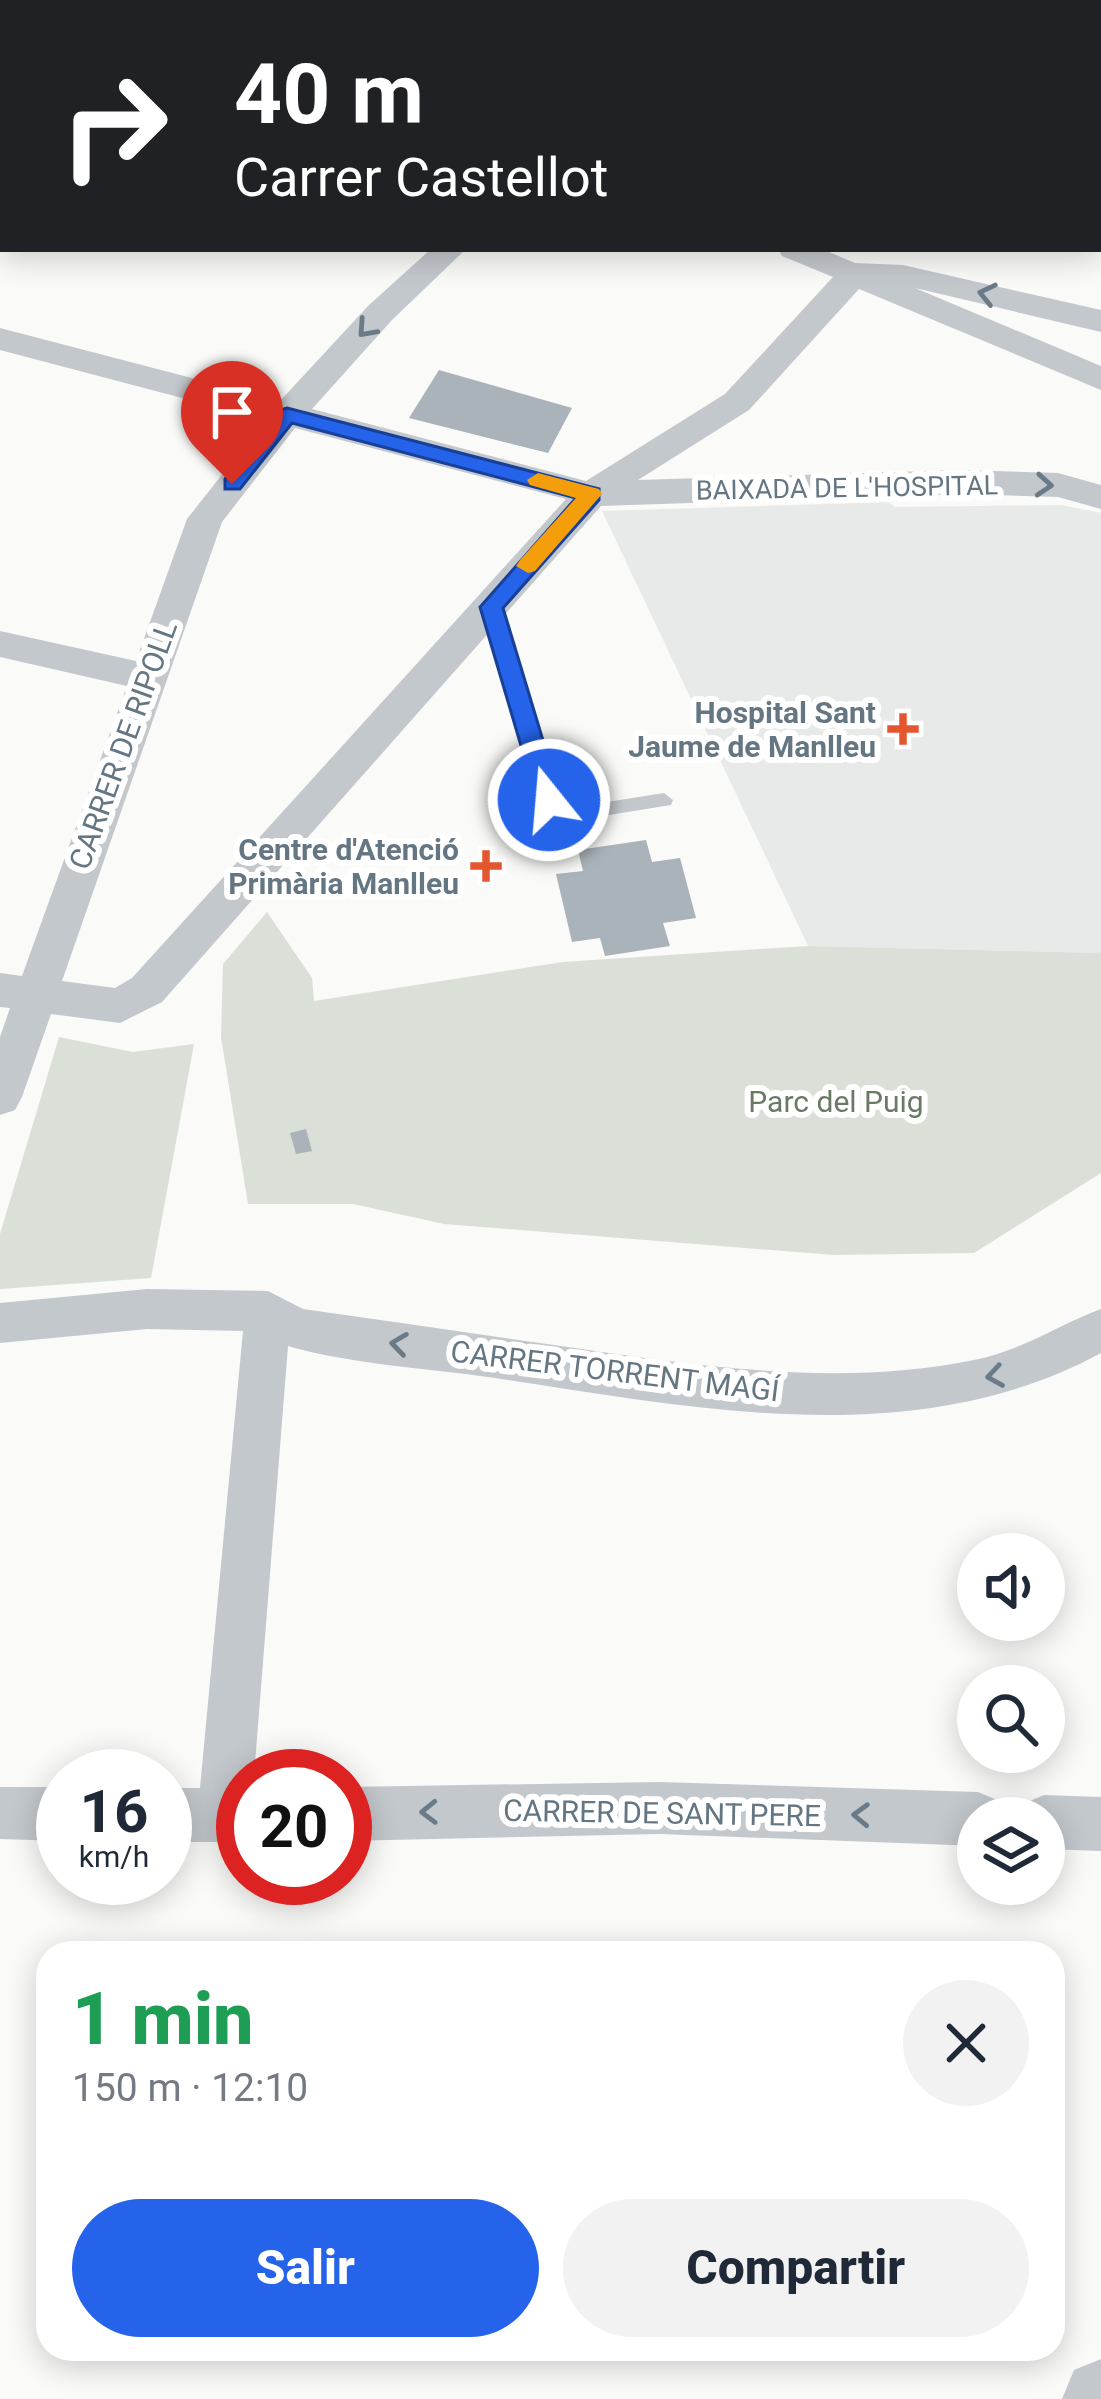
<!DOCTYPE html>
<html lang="es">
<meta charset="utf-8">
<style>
:root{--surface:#fff;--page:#f2f2f3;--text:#1f2937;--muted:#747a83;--accent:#2563eb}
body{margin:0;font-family:Roboto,sans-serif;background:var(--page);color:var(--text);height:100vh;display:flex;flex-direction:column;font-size:45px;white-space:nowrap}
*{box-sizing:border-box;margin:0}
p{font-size:39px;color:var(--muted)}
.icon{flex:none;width:66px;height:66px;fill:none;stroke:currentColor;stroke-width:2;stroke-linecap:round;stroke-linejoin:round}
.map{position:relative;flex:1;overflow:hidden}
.drawer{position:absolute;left:36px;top:1941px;width:1029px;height:420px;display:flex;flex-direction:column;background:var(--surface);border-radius:36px;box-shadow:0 6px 30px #0003}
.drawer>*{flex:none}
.hud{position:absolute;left:0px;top:0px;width:1101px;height:252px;box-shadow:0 6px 30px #0003;background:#202124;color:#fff;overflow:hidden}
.tools{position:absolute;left:957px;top:1533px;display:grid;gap:24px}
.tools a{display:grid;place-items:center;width:108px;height:108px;border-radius:50%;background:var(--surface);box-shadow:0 6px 30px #0003;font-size:60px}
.speed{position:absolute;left:36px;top:1749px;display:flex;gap:24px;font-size:60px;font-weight:700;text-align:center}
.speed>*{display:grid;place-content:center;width:156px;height:156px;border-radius:50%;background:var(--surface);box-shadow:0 6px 30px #0003;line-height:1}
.speed small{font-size:30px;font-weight:400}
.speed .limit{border:18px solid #d22;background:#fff;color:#111}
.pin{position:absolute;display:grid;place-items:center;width:102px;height:102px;color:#fff;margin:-123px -51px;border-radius:50% 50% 50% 0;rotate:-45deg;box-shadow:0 0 12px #0007}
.pin .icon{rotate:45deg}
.me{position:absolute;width:132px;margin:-66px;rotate:343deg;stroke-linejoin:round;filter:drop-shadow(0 0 9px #0008)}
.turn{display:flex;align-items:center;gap:42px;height:252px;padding:0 36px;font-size:54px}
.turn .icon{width:156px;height:156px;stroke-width:2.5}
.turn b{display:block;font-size:84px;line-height:102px}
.round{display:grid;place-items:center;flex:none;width:126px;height:126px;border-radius:63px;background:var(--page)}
.overview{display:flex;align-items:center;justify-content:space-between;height:204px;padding:0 36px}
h1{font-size:72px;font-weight:800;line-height:90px;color:#1e9e55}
.primary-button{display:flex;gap:24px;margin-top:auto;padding:24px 36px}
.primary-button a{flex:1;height:138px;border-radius:72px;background:var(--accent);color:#fff;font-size:48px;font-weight:800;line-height:138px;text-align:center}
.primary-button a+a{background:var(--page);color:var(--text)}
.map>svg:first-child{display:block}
.built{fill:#e8e9e9}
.green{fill:#dadfd7}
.building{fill:#aab3b9}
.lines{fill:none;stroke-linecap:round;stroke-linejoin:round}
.service{fill:#c3c8cc;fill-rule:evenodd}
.minor{fill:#c3c8cc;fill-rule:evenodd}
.tertiary{fill:#c3c8cc;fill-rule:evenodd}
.oneway{stroke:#6a7a87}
.route{fill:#2563eb;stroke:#184099;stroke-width:3}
.slow{fill:#f59e0b}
.poi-dot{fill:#e4572e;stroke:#fff;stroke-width:4.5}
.labels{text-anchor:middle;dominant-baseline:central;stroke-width:12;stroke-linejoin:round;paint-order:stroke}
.far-street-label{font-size:27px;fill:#657683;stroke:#fff}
.poi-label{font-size:30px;font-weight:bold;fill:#657683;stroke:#fff;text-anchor:end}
.street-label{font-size:30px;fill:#657683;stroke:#fff}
.park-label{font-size:30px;fill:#687a64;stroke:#fff}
</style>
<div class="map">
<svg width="1101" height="2399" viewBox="0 0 1101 2399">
<rect width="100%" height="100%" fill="#fafaf8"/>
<!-- built -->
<polygon class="built" points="889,502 895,507 1061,505 1101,513 1101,953 808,946 602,511"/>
<!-- green -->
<g class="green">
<polygon points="267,912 312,978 314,1001 563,962 808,946 1101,953 1101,1173 974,1253 834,1255 444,1224 353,1204 248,1204 221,1037 223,964"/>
<polygon points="59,1037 133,1052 194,1044 151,1278 0,1289 0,1234"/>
</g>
<!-- building -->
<g class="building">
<polygon points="439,370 572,408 548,453 409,418"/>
<polygon points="646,840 652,862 680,858 696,918 663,923 670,946 605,956 600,938 572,942 556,874 583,871 578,850"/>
<polygon points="306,1129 312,1151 296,1154 290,1133"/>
</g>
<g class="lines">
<!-- service -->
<polygon class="service" points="491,601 500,607 557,796 575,807 664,793 673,800 671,805 572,821 542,805 482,607"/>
<!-- minor -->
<g class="minor">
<polygon points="68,0 100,0 66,3"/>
<polygon points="139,0 175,0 177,3 141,3"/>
<polygon points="463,0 519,0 521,3 465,3"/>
<polygon points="648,0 679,0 646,3"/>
<polygon points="3,47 3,66 0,67 0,48"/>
<polygon points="1098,55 1101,56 1101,74 1098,73"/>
<path d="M431 249H466L392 320 312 409 586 481 725 394 833 277 782 256 778 249H822L855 263 903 265 1101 310V332L915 288 1101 366V390L859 289 749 410 638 480 959 470 1058 473 1101 485V509L1058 497 959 494 601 506 162 1002 120 1023 51 1014 22 1097 15 1110 0 1115V1037L10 1008 0 1007V973L22 976 127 686 0 657V631L136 661 187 519 265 420 0 350V328L280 401 368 306ZM295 428 566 499 132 978 115 988 62 981 222 522Z"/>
<path d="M147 1289 268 1291 303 1309C394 1322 484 1335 575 1348 705 1367 844 1387 974 1360 1021 1351 1058 1325 1101 1309V1353C915 1454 694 1408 495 1378 428 1368 354 1365 288 1346L254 1776H243V1842H165V1788H200L243 1331 147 1329 0 1343V1303Z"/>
<polygon points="659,1782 978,1792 997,1800 1004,1818 978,1818 978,1846 659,1834 345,1841 345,1787"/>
<polygon points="0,1787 63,1787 63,1841 0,1839"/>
<polygon points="1044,1795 1101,1797 1101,1851 1044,1849 1044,1818 1019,1818 1025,1803"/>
</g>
<!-- tertiary -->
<polygon class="tertiary" points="1101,2359 1101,2399 1062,2399 1074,2370"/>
</g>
<!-- one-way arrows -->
<defs><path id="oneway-chevron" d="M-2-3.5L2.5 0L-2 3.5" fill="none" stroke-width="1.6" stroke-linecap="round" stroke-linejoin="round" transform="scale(3)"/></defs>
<g class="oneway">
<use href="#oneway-chevron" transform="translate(987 294) rotate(-167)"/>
<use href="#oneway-chevron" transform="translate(366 329) rotate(132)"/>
<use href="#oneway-chevron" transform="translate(1044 485) rotate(4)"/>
<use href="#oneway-chevron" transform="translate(399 1344) rotate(-172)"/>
<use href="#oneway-chevron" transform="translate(995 1376) rotate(171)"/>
<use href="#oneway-chevron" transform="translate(429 1812) rotate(179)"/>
<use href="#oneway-chevron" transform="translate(861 1815) rotate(-178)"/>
</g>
<!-- route -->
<polygon class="route" points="287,408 599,489 599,500 503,608 561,800 558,806 549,809 537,800 480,607 576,498 292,423 240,489 225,489 225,479 280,410"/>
<!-- slow -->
<polygon class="slow" points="538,473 599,489 602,494 535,571 528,573 516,566 520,560 576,498 530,485 527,480"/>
<!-- markers -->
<g class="poi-dot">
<path d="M897 711h12v12h12v12h-12v12h-12v-12h-12v-12h12z"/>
<path d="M480 848h12v12h12v12h-12v12h-12v-12h-12v-12h12z"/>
</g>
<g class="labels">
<!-- far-street labels -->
<g class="far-street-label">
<text transform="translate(847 488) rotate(-1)">BAIXADA DE L'HOSPITAL</text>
</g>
<!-- poi labels -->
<g class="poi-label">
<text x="876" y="712">Hospital Sant<tspan x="876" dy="34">Jaume de Manlleu</tspan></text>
<text x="459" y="849">Centre d'Atenció<tspan x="459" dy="34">Primària Manlleu</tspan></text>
</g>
<!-- street labels -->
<g class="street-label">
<text transform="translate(123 745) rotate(-70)">CARRER DE RIPOLL</text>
<text transform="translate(615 1371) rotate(7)">CARRER TORRENT MAGÍ</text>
<text transform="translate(662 1813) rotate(1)">CARRER DE SANT PERE</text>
</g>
<!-- park labels -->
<g class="park-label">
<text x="836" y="1101">Parc del Puig</text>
</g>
</g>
</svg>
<div class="tools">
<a><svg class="icon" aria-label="sound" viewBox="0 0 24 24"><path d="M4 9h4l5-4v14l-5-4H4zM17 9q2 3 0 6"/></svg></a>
<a><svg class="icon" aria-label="search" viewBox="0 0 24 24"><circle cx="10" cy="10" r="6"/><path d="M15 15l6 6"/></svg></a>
<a><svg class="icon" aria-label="layers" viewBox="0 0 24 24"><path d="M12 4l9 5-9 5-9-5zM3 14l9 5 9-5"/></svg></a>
</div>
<div class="speed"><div>16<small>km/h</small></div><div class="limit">20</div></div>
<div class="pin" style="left:232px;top:484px;background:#d93025"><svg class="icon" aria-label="arrive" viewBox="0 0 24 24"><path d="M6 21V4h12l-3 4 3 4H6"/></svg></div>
<svg class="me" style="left:549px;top:800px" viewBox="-20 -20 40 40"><circle r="17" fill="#2563eb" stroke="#fff" stroke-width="3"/><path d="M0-11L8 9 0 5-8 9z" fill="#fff"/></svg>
<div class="hud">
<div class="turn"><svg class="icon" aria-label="right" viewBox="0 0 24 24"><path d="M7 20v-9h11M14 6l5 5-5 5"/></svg><div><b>40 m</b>Carrer Castellot</div></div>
</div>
<section class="drawer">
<div class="overview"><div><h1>1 min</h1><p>150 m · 12:10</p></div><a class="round"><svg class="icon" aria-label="close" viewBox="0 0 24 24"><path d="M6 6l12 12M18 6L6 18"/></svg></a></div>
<div class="primary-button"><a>Salir</a><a>Compartir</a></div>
</section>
</div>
